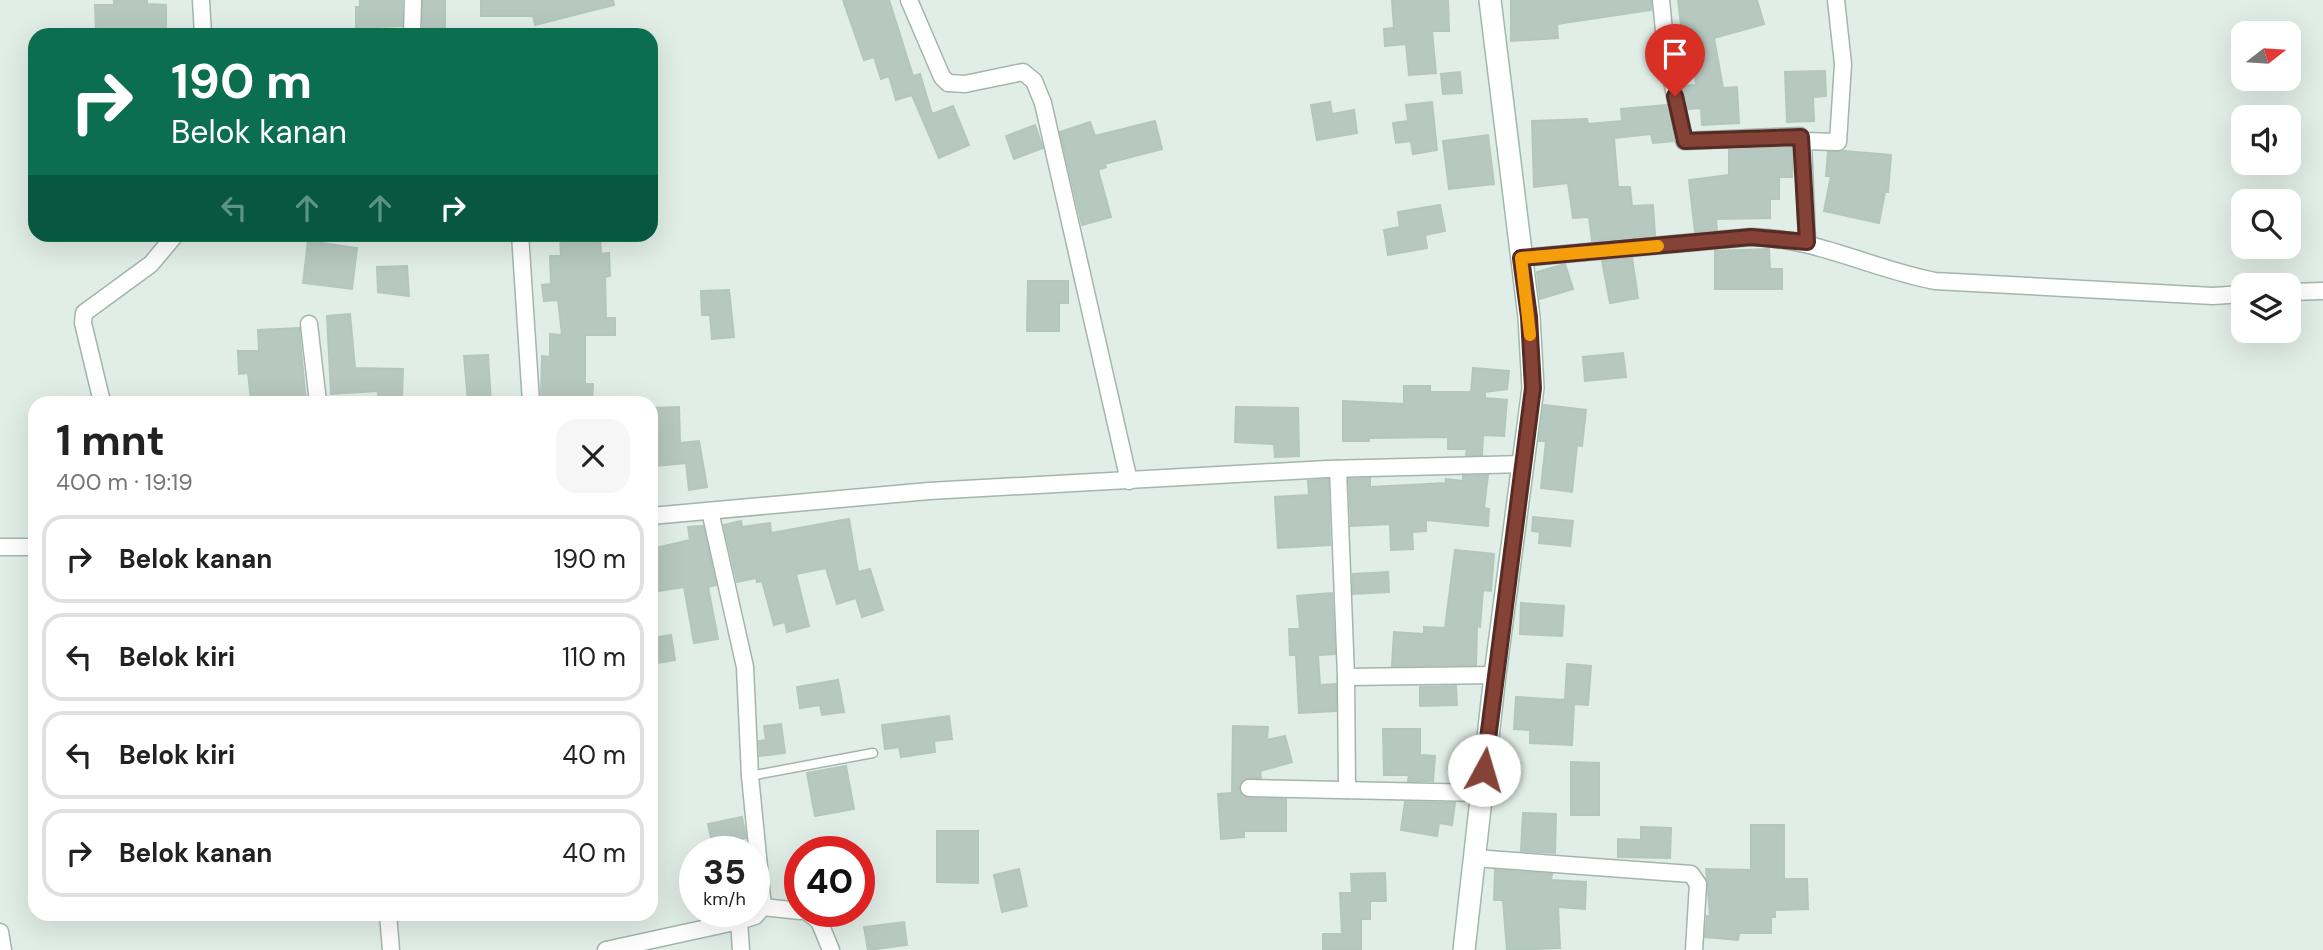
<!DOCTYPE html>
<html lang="id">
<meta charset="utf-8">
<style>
:root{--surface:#fff;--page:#f6f6f6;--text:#222;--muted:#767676;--line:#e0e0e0}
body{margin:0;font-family:"DM Sans",sans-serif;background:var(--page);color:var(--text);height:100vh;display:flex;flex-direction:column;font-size:26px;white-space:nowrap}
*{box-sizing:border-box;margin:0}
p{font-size:23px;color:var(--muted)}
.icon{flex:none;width:38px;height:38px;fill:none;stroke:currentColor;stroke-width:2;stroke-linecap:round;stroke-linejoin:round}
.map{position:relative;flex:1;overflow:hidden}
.panel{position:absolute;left:28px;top:396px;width:630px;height:525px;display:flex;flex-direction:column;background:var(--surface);border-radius:21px;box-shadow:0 7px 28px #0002}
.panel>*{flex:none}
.hud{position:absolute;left:28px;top:28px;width:630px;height:214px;border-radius:21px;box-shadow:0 7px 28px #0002;background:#0b6e4f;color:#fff;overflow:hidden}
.needle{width:46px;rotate:73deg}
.tools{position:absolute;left:2231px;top:21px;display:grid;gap:14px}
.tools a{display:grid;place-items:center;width:70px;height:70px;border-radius:14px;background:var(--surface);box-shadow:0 7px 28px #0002;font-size:35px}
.speed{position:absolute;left:679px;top:836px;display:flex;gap:14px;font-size:35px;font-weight:700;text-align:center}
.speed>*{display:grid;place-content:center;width:91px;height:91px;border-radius:50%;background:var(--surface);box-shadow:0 7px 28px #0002;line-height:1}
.speed small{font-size:18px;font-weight:400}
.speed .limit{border:10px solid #d22;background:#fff;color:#111}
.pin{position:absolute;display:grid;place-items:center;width:60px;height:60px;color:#fff;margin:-72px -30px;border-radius:50% 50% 50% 0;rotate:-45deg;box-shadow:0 0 7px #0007}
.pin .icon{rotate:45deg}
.me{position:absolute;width:77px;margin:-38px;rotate:6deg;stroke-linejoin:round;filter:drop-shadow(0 0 5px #0008)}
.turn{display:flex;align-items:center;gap:24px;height:147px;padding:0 28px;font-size:32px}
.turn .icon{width:91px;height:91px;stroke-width:2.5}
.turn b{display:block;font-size:49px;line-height:60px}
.lanes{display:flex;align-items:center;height:66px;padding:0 28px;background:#0003;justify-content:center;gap:35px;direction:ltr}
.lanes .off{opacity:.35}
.round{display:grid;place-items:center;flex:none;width:74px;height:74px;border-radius:21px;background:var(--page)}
.summary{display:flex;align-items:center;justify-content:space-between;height:119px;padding:0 28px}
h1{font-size:42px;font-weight:700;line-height:52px}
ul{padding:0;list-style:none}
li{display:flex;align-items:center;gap:21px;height:88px;margin:0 14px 10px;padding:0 14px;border:4px solid var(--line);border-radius:21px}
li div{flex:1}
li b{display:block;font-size:26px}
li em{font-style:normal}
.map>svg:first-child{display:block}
.building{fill:#b6c8bf;stroke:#b3c7bd;stroke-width:2}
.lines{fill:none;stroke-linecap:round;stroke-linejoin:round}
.lane-casing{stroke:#a3b5ae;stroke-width:11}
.street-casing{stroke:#a3b5ae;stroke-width:19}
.secondary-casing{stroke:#9ebaae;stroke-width:24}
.lane{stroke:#fff;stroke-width:8}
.street{stroke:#fff;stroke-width:16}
.secondary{stroke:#fff;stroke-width:21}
.route-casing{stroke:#562b23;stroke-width:18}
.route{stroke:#854236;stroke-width:12}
.slow{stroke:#f59e0b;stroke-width:12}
</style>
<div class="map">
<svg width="2323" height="950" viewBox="0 0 2323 950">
<rect width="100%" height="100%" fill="#e1ede7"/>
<!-- building -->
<g class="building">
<polygon points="114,0 147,0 147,4 166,5 166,35 106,35 106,30 96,30 95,5 114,5"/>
<polygon points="360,0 402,0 402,26 377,27 377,35 356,35 356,7 360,7"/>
<rect x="423" y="0" width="22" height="27"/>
<polygon points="481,0 613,0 614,5 535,25 533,16 481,16"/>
<polygon points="843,0 889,0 913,76 920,74 932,114 953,106 969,145 939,158 912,95 896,100 889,76 881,79 874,57 864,60"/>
<polygon points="1392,0 1448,0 1449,31 1432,31 1436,73 1409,75 1406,44 1385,46 1384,29 1394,28"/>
<polygon points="1511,0 1651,0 1651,10 1557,24 1558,38 1511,41"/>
<polygon points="1678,0 1757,0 1764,24 1714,38 1723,88 1737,87 1739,123 1702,125 1701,108 1688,109 1684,86 1696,85 1693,57 1678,59 1675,35 1682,34"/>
<polygon points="1825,71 1826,96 1813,97 1814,121 1787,122 1785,72"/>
<polygon points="1460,72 1462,93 1443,94 1441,74"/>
<polygon points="1330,102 1332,114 1354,110 1357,133 1317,140 1311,105"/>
<polygon points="1432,102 1437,150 1413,154 1411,141 1396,143 1393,123 1408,121 1406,105"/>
<polygon points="1666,105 1673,141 1653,143 1651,134 1614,138 1618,187 1630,187 1632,206 1653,205 1655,235 1592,241 1589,217 1573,218 1568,183 1534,187 1532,121 1587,119 1588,124 1622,121 1621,109"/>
<polygon points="1155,121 1162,149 1104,164 1106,167 1098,170 1111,217 1082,225 1060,132 1090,122 1095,136"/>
<polygon points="1035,125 1043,148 1014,159 1006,136"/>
<polygon points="1488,135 1494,184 1449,189 1443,141"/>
<polygon points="1793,147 1792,177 1779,177 1779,199 1770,199 1770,218 1716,219 1717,230 1695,232 1689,180 1729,175 1729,150"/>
<polygon points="1844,151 1891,155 1888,192 1885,192 1879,223 1824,211 1831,176 1826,176 1828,152"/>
<polygon points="1440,205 1445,231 1425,235 1427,248 1388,255 1384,230 1400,227 1398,212"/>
<polygon points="560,234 600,234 601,254 609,253 610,276 605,277 606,318 615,318 615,335 585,335 585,384 593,384 592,402 541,402 542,356 550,357 550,334 562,335 558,300 544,301 542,285 551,284 550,256 561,256"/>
<polygon points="308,241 357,248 352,289 303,283"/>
<polygon points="1769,249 1770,269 1782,269 1782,289 1715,289 1715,251"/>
<polygon points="1632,258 1638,298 1610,303 1602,261"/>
<polygon points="1565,264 1573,289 1540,299 1537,272"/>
<polygon points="407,266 409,296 378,292 377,267"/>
<polygon points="1028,281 1068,281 1068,303 1059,303 1059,331 1027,331"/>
<polygon points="729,290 734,337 712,339 710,315 702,315 701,291"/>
<polygon points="350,314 355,368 403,369 402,397 378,396 378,391 331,394 327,316"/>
<polygon points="299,328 306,402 269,402 269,397 251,400 248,373 239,374 238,351 259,351 258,330"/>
<polygon points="1623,353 1626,377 1585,381 1583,357"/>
<polygon points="488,355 491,402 468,402 464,356"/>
<polygon points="1473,368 1509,371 1507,389 1485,392 1485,398 1507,400 1504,436 1483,435 1482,455 1466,455 1467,449 1448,449 1448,437 1369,438 1369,441 1343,441 1343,401 1404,404 1404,386 1430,386 1430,392 1471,392"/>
<polygon points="1544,405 1586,410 1582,446 1577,445 1572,492 1541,488 1546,441 1539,441"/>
<polygon points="679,407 680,443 699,441 707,487 689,490 686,463 657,466 651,408"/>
<polygon points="1236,407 1298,408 1299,456 1275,457 1274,444 1235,442"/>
<polygon points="1488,475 1484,508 1489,509 1488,526 1426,520 1426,531 1412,532 1413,549 1391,550 1390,524 1351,526 1349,479 1370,478 1370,487 1446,483 1446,479 1463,481 1463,476"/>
<polygon points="1328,479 1330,545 1278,548 1275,497 1309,495 1308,481"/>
<polygon points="1533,517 1573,521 1570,546 1539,543 1540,532 1532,531"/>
<polygon points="849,519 858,572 870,569 883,610 862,617 856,598 837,604 826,568 796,574 809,626 787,632 785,622 774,625 762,581 757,582 756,578 737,582 724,525 741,521 742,527 770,523 771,533"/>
<polygon points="703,526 716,585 708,587 718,639 694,643 684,587 651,592 651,549 690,540 688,527"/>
<polygon points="1455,550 1494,554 1491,591 1483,590 1480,627 1477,626 1476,665 1392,666 1394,632 1424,634 1424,627 1445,628"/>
<polygon points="1388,572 1389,592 1353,594 1353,574"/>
<polygon points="1332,593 1335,654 1318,655 1320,685 1336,684 1336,711 1299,713 1296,655 1290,655 1289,629 1300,629 1297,596"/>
<polygon points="1521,603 1564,606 1562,636 1520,634"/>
<polygon points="671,635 675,660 651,664 651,638"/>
<polygon points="1567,664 1591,666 1588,705 1574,704 1572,745 1530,743 1530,730 1514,729 1516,697 1565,700"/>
<polygon points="838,680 844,712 822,715 820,705 800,708 797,687"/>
<polygon points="1456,686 1457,705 1420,706 1420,687"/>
<polygon points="949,716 952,739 934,741 935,752 901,757 899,747 885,749 882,725"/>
<polygon points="781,724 785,753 760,756 759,741 766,740 764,726"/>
<polygon points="1233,726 1268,727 1267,740 1285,736 1292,762 1260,771 1261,778 1245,779 1239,788 1248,798 1286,799 1286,831 1244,831 1244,837 1221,839 1218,794 1232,793"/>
<polygon points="1383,729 1420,729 1420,755 1435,756 1433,781 1408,781 1409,775 1384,775"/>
<polygon points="1571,762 1599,763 1599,815 1571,815"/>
<polygon points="846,766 854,809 815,816 807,773"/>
<polygon points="1405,802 1455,803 1452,825 1439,823 1437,836 1401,830"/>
<polygon points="1523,813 1556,814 1555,853 1521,851"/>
<polygon points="742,817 746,838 735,841 737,852 714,852 708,824"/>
<polygon points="1751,825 1784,825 1784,879 1807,879 1808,909 1775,910 1775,917 1771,917 1771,933 1739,933 1738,940 1705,937 1707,916 1710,916 1706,869 1751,870"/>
<polygon points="1641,827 1671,828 1670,858 1618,857 1618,839 1641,840"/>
<polygon points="937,831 978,831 978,883 937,882"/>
<polygon points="1019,869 1027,906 1002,912 994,875"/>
<polygon points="1495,870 1552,874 1551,880 1586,882 1585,909 1558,907 1560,948 1507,950 1503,900 1494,900"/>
<polygon points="1385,873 1386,901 1370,901 1370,919 1361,919 1361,950 1323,950 1323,934 1342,934 1340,893 1352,893 1351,874"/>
<polygon points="904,922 907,945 868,950 864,927"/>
</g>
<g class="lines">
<!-- lane casing -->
<g class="lane-casing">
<polyline id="lane" points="750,776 873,753"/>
</g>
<!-- street casing -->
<g class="street-casing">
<g id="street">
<polyline points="201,0 203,35"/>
<polyline points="909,0 942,77 948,83 965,84 1023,72 1034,81 1043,103 1129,481"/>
<polyline points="1661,0 1666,51 1684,141 1800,136 1803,141 1838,142 1843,64 1836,0"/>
<polyline points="412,35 413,0"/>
<polyline points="1803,141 1807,242"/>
<polyline points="520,234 531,402"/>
<path d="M1521 258 1751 237C1816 238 1872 269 1935 281L2213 296 2244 294"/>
<polyline points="2289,292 2323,291"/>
<polyline points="309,324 318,402"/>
<polyline points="102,402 83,323 84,313 151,264 176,234"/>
<polyline points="1338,469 1346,677 1347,790"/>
<polyline points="651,516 929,491 1327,469 1525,464"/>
<polyline points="0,547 35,547"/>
<polyline points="1346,677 1495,675"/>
<polyline points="1249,788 1481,793"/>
<polyline points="1474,858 1691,874 1698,884 1694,950"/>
<polyline points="763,907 800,911"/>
<polyline points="807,912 819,921 831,950"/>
<polyline points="388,914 391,950"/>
<polyline points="739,921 741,950"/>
<polyline points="0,932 3,950"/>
<polyline points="606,950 739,921 755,916 763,907 750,776 745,667 710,511"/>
</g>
</g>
<!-- secondary casing -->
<g class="secondary-casing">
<polyline id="secondary" points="1464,950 1495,675 1533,388 1529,317 1490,0"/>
</g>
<!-- lane -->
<use href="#lane" class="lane"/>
<!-- street -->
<use href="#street" class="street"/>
<!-- secondary -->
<use href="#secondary" class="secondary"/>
</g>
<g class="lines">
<!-- route casing -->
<g class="route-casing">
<polyline id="route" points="1484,770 1533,388 1529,317 1521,258 1751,237 1807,242 1801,137 1685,141 1675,96"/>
</g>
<!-- route -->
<use href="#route" class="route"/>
<!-- slow -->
<polyline class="slow" points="1530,335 1521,258 1658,246"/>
</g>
</svg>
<div class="tools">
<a><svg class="needle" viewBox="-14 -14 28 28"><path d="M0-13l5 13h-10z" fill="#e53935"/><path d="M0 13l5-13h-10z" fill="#767676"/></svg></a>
<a><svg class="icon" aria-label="sound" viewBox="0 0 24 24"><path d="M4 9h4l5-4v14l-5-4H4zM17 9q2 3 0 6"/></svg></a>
<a><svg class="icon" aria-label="search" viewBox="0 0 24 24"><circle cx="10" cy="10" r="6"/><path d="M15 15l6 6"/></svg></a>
<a><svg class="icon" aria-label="layers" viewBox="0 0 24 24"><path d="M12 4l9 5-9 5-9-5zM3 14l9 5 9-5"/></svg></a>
</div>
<div class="speed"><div>35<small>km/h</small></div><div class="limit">40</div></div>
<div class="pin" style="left:1675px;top:96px;background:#d93025"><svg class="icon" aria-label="arrive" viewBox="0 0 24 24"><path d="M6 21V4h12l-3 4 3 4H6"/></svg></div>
<svg class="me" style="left:1484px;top:770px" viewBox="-20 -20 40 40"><circle r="19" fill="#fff"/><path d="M0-13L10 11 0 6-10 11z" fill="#854236"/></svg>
<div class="hud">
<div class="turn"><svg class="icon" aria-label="right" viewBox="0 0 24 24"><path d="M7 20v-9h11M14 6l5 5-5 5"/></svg><div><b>190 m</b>Belok kanan</div></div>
<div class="lanes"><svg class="icon off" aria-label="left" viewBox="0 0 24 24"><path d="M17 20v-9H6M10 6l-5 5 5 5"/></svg><svg class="icon off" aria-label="ahead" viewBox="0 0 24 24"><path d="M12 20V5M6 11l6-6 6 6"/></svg><svg class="icon off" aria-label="ahead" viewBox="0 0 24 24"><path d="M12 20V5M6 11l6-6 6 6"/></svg><svg class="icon" aria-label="right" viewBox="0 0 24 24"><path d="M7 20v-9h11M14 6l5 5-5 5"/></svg></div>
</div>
<section class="panel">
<div class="summary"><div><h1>1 mnt</h1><p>400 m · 19:19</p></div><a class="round"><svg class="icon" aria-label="close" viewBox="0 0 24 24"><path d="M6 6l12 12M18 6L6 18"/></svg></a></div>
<ul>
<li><svg class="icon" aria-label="right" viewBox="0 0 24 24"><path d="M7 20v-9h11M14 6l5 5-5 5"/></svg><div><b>Belok kanan</b></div><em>190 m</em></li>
<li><svg class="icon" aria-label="left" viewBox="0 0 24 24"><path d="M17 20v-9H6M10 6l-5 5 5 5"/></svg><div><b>Belok kiri</b></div><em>110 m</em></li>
<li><svg class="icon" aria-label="left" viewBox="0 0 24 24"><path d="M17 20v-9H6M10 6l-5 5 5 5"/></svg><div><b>Belok kiri</b></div><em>40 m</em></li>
<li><svg class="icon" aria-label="right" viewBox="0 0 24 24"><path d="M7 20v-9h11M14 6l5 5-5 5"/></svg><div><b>Belok kanan</b></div><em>40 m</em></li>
</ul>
</section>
</div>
